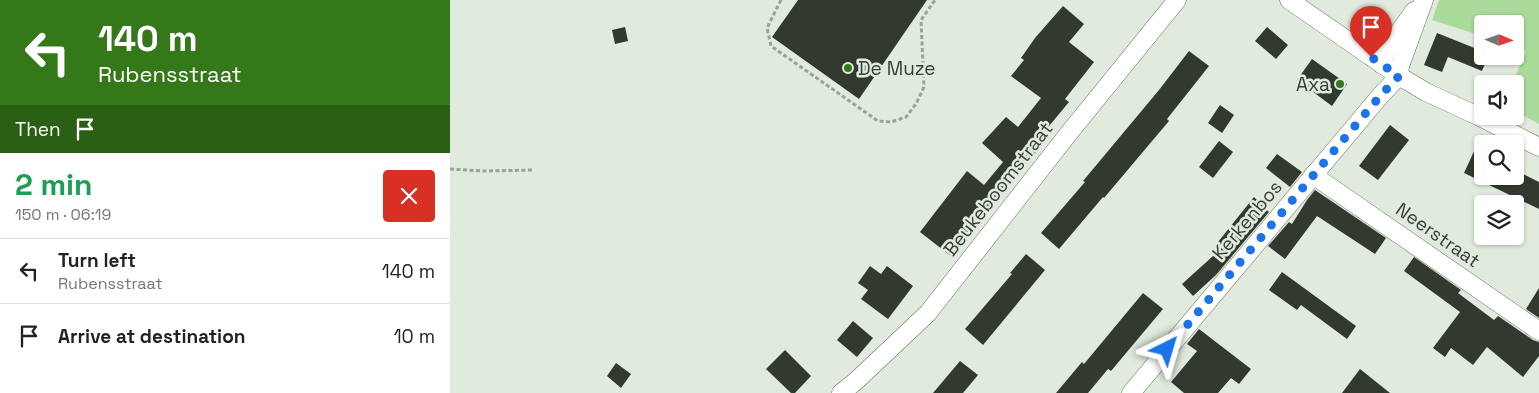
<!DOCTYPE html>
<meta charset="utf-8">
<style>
:root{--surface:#fff;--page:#f6f6f6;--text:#222;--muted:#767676;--line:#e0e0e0}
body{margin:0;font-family:"Space Grotesk",sans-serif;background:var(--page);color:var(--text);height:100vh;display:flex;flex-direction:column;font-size:19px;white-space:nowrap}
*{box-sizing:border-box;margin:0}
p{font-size:16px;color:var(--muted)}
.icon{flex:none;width:28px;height:28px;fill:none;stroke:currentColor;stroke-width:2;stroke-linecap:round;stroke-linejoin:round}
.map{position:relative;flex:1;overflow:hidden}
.details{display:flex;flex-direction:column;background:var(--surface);width:450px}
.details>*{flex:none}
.top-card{background:#357819;color:#fff;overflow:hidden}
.needle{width:32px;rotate:92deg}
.tools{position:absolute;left:1024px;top:15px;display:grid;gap:10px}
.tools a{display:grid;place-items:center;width:50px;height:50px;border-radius:5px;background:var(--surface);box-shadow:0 1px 4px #0004;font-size:25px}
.pin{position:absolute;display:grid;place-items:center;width:42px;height:42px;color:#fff;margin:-51px -21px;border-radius:50% 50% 50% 0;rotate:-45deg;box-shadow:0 0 5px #0007}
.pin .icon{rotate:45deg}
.me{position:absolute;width:55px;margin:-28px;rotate:40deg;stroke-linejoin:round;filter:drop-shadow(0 0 4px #0008)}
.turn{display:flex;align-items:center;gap:18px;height:105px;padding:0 15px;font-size:22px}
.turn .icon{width:65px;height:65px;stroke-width:2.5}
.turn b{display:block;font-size:35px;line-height:42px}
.then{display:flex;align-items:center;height:48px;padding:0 15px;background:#0003;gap:10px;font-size:19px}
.round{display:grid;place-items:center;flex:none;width:52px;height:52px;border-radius:5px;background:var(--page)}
.summary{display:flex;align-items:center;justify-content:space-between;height:85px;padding:0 15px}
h1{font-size:30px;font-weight:700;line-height:38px;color:#1e9e55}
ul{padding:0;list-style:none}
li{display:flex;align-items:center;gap:15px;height:65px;padding:0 15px;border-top:1px solid var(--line)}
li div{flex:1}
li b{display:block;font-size:19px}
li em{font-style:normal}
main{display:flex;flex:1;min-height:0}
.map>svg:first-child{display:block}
.green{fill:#aadb9a}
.building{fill:#323a2f}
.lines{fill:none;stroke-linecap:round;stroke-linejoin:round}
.minor-casing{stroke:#687166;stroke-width:19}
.path{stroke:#9ba298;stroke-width:3;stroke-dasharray:4 2.5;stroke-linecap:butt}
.minor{stroke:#fff;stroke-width:18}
.route{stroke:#1a73e8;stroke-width:9;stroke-dasharray:0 16.2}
.poi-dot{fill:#357819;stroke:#e0eadd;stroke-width:2}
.labels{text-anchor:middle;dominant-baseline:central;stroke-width:5;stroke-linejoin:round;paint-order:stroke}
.poi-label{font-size:19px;fill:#3a3e39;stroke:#e0eadd;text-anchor:start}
.street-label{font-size:19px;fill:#3a3e39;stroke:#e0eadd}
</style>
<main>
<section class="details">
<div class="top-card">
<div class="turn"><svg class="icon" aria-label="left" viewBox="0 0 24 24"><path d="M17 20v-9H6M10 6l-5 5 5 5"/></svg><div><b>140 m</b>Rubensstraat</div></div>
<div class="then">Then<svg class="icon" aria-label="arrive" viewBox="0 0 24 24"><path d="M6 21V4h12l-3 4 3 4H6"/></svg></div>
</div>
<div class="summary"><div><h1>2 min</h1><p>150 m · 06:19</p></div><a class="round" style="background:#d93025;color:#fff"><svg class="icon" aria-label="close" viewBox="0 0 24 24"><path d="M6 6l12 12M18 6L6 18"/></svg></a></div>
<ul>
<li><svg class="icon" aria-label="left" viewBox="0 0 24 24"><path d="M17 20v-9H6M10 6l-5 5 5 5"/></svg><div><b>Turn left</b><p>Rubensstraat</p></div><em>140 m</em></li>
<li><svg class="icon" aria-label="arrive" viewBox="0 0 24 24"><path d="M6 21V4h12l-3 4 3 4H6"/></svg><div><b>Arrive at destination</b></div><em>10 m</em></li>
</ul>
</section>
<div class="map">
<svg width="1089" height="393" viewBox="0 0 1089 393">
<rect width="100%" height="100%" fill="#e0eadd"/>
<!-- green -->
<polygon class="green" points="989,0 1089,0 1089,124 1065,111 1065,84 1062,84 1076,51 1065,47 1065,24 1032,24 1032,36 982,20"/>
<!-- building -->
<g class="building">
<polygon points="348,0 477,0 409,99 322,37"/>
<polygon points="613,6 634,24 619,42 644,62 615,99 619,102 585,143 590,148 565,176 566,177 502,257 470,232 517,171 534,185 553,162 532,143 556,117 568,127 591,98 561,76 574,60 571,58 585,38"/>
<polygon points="175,27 178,41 165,44 162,30"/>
<polygon points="817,27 838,45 826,59 805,41"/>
<polygon points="987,33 1032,51 1032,56 1038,56 1032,71 998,57 992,72 974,65"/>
<polygon points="739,51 759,66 717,119 719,121 654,198 653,197 609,249 591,233 635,182 633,181 709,90"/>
<polygon points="862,59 897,84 882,106 847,80"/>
<polygon points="770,105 784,115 772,133 758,123"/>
<polygon points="940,125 959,140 928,180 909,166"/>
<polygon points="1032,134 1032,176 1065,176 1065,170 1089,182 1089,209 1014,173"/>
<polygon points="769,141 783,152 763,178 749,167"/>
<polygon points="827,154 852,172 840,187 816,168"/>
<polygon points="865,190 936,238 925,254 867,216 835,259 818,246 839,222 842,224 857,200"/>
<polygon points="804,197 819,212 766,275 743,296 732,284 773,247 768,242"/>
<polygon points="576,254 595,270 533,345 515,329 562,274 560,273"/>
<polygon points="964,257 1011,290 1008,293 1044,320 1048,316 1083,340 1089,342 1089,356 1073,377 1037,347 1023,365 1001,348 995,357 983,348 1010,312 954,271"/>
<polygon points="420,266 431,274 437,266 463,286 438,319 411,299 418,290 408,283"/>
<polygon points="832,272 906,326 897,339 851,305 847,310 819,290"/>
<polygon points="1089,288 1089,318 1076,309"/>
<polygon points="693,293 713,309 661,371 658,369 638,393 606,393 632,362 634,364"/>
<polygon points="403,321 423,338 407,357 387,340"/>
<polygon points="749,329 801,369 789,384 781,378 768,393 734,393 721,382 747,351 737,344"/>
<polygon points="335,350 361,376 345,393 341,393 316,369"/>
<polygon points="510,361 528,375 513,393 483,393"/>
<polygon points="166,363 181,374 171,388 157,376"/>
<polygon points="910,369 940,393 892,393"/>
</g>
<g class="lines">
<!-- minor casing -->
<g class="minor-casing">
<g id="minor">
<polyline points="839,0 949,76 976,92 1030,117 1089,147"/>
<polyline points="931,64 938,48 964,11"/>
<polyline points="949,76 950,66 974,0"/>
<polyline points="863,175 1089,331"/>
<polyline points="391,393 406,381 478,313 619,133 727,0"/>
<polyline points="681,393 931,95 949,76"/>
</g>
</g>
<!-- path -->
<g class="path">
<polyline points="331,0 317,28 321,46 428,121 441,122 456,117 466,104 474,87 471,20 485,0"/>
<polyline points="0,169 34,171 84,170"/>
</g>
<!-- minor -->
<use href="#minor" class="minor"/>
</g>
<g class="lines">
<!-- route -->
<polyline class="route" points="717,349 931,95 949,76 921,57"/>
</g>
<!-- markers -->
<g class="poi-dot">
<circle cx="398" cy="68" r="5"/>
<circle cx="890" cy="84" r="5"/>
</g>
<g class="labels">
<!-- poi labels -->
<g class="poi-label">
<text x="408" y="68">De Muze</text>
<text x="880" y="84" text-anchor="end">Axa</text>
</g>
<!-- street labels -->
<g class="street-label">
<text transform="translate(548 189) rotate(-52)">Beukeboomstraat</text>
<text transform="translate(797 220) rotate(-50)">Kerkenbos</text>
<text transform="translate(988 235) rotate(35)">Neerstraat</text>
</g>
</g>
</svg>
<div class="tools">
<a><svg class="needle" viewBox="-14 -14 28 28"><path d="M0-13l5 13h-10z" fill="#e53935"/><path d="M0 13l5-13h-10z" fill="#767676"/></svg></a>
<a><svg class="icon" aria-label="sound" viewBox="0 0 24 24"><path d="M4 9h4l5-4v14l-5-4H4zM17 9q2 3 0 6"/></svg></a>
<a><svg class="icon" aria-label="search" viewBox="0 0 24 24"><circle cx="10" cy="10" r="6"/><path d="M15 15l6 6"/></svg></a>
<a><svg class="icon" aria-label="layers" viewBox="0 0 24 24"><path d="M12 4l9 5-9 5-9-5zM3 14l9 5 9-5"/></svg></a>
</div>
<div class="pin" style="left:921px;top:57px;background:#d93025"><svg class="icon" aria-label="arrive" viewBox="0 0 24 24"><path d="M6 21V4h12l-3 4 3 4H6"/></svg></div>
<svg class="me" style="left:717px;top:349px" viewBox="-20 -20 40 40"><path d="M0-17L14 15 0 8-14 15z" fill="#1a73e8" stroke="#fff" stroke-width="4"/></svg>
</div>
</main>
